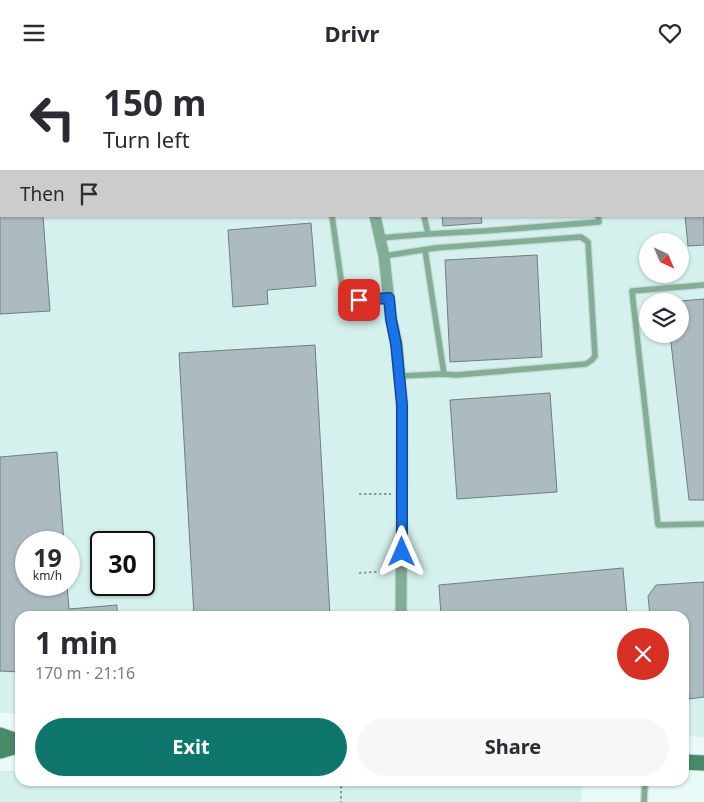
<!DOCTYPE html>
<meta charset="utf-8">
<style>
:root{--surface:#fff;--page:#f7f7f7;--text:#2b2b33;--muted:#7c7c81;--accent:#0f766e}
body{margin:0;font-family:"Noto Sans",sans-serif;background:var(--page);color:var(--text);height:100vh;display:flex;flex-direction:column;font-size:19px;white-space:nowrap}
*{box-sizing:border-box;margin:0}
p{font-size:16px;color:var(--muted)}
.icon{flex:none;width:28px;height:28px;fill:none;stroke:currentColor;stroke-width:2;stroke-linecap:round;stroke-linejoin:round}
.map{position:relative;flex:1;overflow:hidden}
.panel{position:absolute;left:15px;top:546px;width:674px;height:175px;display:flex;flex-direction:column;background:var(--surface);border-radius:15px;box-shadow:0 1px 4px #0004}
.panel>*{flex:none}
.hud{position:absolute;left:0px;top:0px;width:705px;height:152px;box-shadow:0 1px 4px #0004;background:#fff;color:var(--text);overflow:hidden}
.needle{width:32px;rotate:136deg}
.buttons{position:absolute;left:639px;top:168px;display:grid;gap:10px}
.buttons a{display:grid;place-items:center;width:50px;height:50px;border-radius:50%;background:var(--surface);box-shadow:0 1px 4px #0004;font-size:25px}
.speed{position:absolute;left:15px;top:466px;display:flex;gap:10px;font-size:25px;font-weight:700;text-align:center}
.speed>*{display:grid;place-content:center;width:65px;height:65px;border-radius:50%;background:var(--surface);box-shadow:0 1px 4px #0004;line-height:1}
.speed small{font-size:12px;font-weight:400}
.speed .limit{border:2px solid #111;border-radius:8px;background:#fff;color:#111}
.pin{position:absolute;display:grid;place-items:center;width:42px;height:42px;color:#fff;margin:-21px;border-radius:10px;box-shadow:0 2px 8px #0006}
.me{position:absolute;width:55px;margin:-28px;rotate:0deg;stroke-linejoin:round;filter:drop-shadow(0 0 4px #0008)}
.turn{display:flex;align-items:center;gap:18px;height:105px;padding:0 20px;font-size:22px}
.turn .icon{width:65px;height:65px;stroke-width:2.5}
.turn b{display:block;font-size:35px;line-height:42px}
.then{display:flex;align-items:center;height:48px;padding:0 20px;background:#0003;gap:10px;font-size:19px}
.round{display:grid;place-items:center;flex:none;width:52px;height:52px;border-radius:26px;background:var(--page)}
.overview{display:flex;align-items:center;justify-content:space-between;height:85px;padding:0 20px}
h1{font-size:30px;font-weight:700;line-height:38px}
.cta{display:flex;gap:10px;margin-top:auto;padding:10px 20px}
.cta a{flex:1;height:58px;border-radius:30px;background:var(--accent);color:#fff;font-size:20px;font-weight:700;line-height:58px;text-align:center}
.cta a+a{background:var(--page);color:var(--text)}
header{display:flex;justify-content:space-between;align-items:center;height:65px;padding:0 20px;background:var(--surface);font-size:22px;font-weight:700}
.map>svg:first-child{display:block}
.built{fill:#d5f1ee;fill-rule:evenodd}
.building{fill:#abbbc0;stroke:#707e83}
.lines{fill:none;stroke-linecap:round;stroke-linejoin:round}
.lane-casing{stroke:#c8d8d7;stroke-width:8}
.street-casing{stroke:#c8d8d7;stroke-width:13}
.secondary-casing{stroke:#c8d8d7;stroke-width:17}
.path{stroke:#8d9998;stroke-width:2;stroke-dasharray:2.5 2.5;stroke-linecap:butt}
.lane{stroke:#83ae96;stroke-width:5.5}
.street{stroke:#83ae96;stroke-width:11}
.secondary{stroke:#478a68;stroke-width:15}
.route-casing{stroke:#114b97;stroke-width:12}
.route{stroke:#1a73e8;stroke-width:9}
</style>
<header><svg class="icon" aria-label="menu" viewBox="0 0 24 24"><path d="M4 6h16M4 12h16M4 18h16"/></svg>Drivr<svg class="icon" aria-label="heart" viewBox="0 0 24 24"><path d="M12 20l-8-8c-3-5 5-10 8-4 3-6 11-1 8 4z"/></svg></header>
<div class="map">
<svg width="704" height="737" viewBox="0 0 704 737">
<rect width="100%" height="100%" fill="#e9fbf9"/>
<!-- built -->
<g class="built">
<path d="M0 0H704V672L684 671V551H20V649L0 648ZM1 1H704V151H1ZM648 176H680V209H648ZM648 236H680V269H648ZM26 478H69V520H26ZM101 478H144V520H101Z"/>
<polygon points="0,706 20,706 20,716 440,716 582,720 581,737 0,737"/>
</g>
<!-- building -->
<g class="building">
<polygon points="0,151 43,151 50,246 0,249"/>
<polygon points="442,151 481,151 482,158 443,161"/>
<polygon points="685,151 704,151 704,180 688,181"/>
<polygon points="311,158 316,221 267,225 268,239 233,242 228,165"/>
<polygon points="537,190 542,292 450,297 445,195"/>
<polygon points="704,234 704,435 689,435 670,269 680,269 680,236"/>
<polygon points="315,280 330,551 194,551 179,288"/>
<polygon points="550,328 557,427 457,434 450,335"/>
<polygon points="57,387 64,478 26,478 26,520 67,520 69,544 117,540 117,551 20,551 20,607 0,606 0,392"/>
<polygon points="623,503 627,551 441,551 439,520"/>
<polygon points="704,517 704,632 689,634 689,629 684,630 684,551 650,551 648,531 656,520"/>
</g>
<g class="lines">
<!-- lane casing -->
<g class="lane-casing">
<g id="lane">
<polyline points="385,0 386,1"/>
<polyline points="590,0 590,1"/>
<polyline points="332,151 344,236 389,233"/>
<polyline points="428,169 484,166 599,157 598,151"/>
<polyline points="380,173 428,169 424,151"/>
<polyline points="425,185 444,309"/>
<polyline points="384,191 435,183 581,172 588,177 595,291 592,295 586,299 456,310 444,309 400,311"/>
<polyline points="704,220 632,226 658,460 704,459"/>
<polyline points="644,737 645,716"/>
</g>
</g>
<!-- street casing -->
<g class="street-casing">
<g id="street">
<polyline points="340,0 340,1"/>
<polyline points="375,151 384,191 391,254 397,279 402,340 401,551"/>
</g>
</g>
<!-- secondary casing -->
<g class="secondary-casing">
<g id="secondary">
<polyline points="0,670 20,677"/>
<polyline points="0,686 20,680"/>
<polyline points="684,697 704,698"/>
</g>
</g>
<!-- path -->
<g class="path">
<polyline points="359,429 391,429"/>
<polyline points="359,508 389,506"/>
<polyline points="341,716 341,737"/>
</g>
<!-- lane -->
<use href="#lane" class="lane"/>
<!-- street -->
<use href="#street" class="street"/>
<!-- secondary -->
<use href="#secondary" class="secondary"/>
</g>
<g class="lines">
<!-- route casing -->
<g class="route-casing">
<polyline id="route" points="359,235 389,233 391,254 396,279 402,340 402,487"/>
</g>
<!-- route -->
<use href="#route" class="route"/>
</g>
</svg>
<div class="buttons">
<a><svg class="needle" viewBox="-14 -14 28 28"><path d="M0-13l5 13h-10z" fill="#e53935"/><path d="M0 13l5-13h-10z" fill="#7c7c81"/></svg></a>
<a><svg class="icon" aria-label="layers" viewBox="0 0 24 24"><path d="M12 4l9 5-9 5-9-5zM3 14l9 5 9-5"/></svg></a>
</div>
<div class="speed"><div>19<small>km/h</small></div><div class="limit">30</div></div>
<div class="pin" style="left:359px;top:235px;background:#d93025"><svg class="icon" aria-label="arrive" viewBox="0 0 24 24"><path d="M6 21V4h12l-3 4 3 4H6"/></svg></div>
<svg class="me" style="left:402px;top:487px" viewBox="-20 -20 40 40"><path d="M0-17L14 15 0 8-14 15z" fill="#1a73e8" stroke="#fff" stroke-width="4"/></svg>
<div class="hud">
<div class="turn"><svg class="icon" aria-label="left" viewBox="0 0 24 24"><path d="M17 20v-9H6M10 6l-5 5 5 5"/></svg><div><b>150 m</b>Turn left</div></div>
<div class="then">Then<svg class="icon" aria-label="arrive" viewBox="0 0 24 24"><path d="M6 21V4h12l-3 4 3 4H6"/></svg></div>
</div>
<section class="panel">
<div class="overview"><div><h1>1 min</h1><p>170 m · 21:16</p></div><a class="round" style="background:#d93025;color:#fff"><svg class="icon" aria-label="close" viewBox="0 0 24 24"><path d="M6 6l12 12M18 6L6 18"/></svg></a></div>
<div class="cta"><a>Exit</a><a>Share</a></div>
</section>
</div>
